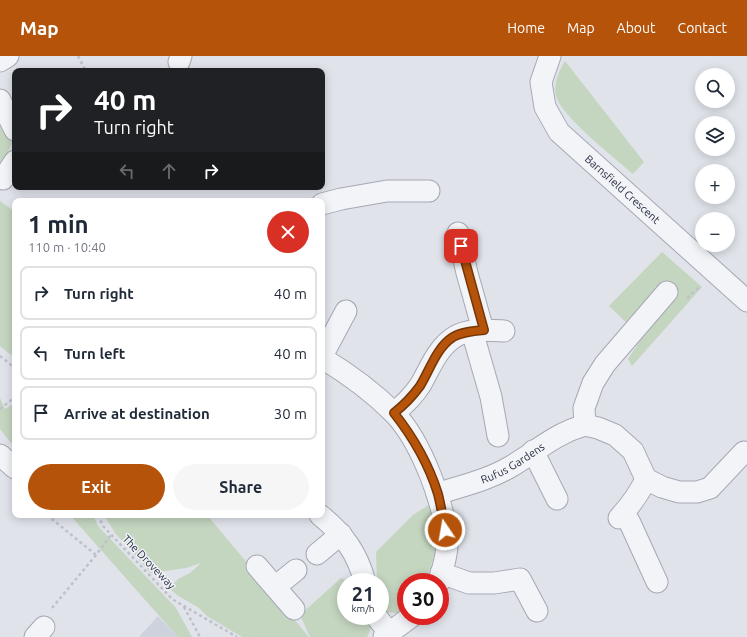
<!DOCTYPE html>
<meta charset="utf-8">
<style>
:root{--surface:#fff;--page:#f6f6f7;--text:#1f2937;--muted:#747a83;--line:#e0e1e3;--accent:#b45309}
body{margin:0;font-family:Ubuntu,sans-serif;background:var(--page);color:var(--text);height:100vh;display:flex;flex-direction:column;font-size:15px;white-space:nowrap}
*{box-sizing:border-box;margin:0}
p{font-size:13px;color:var(--muted)}
.icon{flex:none;width:22px;height:22px;fill:none;stroke:currentColor;stroke-width:2;stroke-linecap:round;stroke-linejoin:round}
.map{position:relative;flex:1;overflow:hidden}
.sheet{position:absolute;left:12px;top:142px;width:313px;height:320px;display:flex;flex-direction:column;background:var(--surface);border-radius:8px;box-shadow:0 2px 10px #0003}
.sheet>*{flex:none}
.guide{position:absolute;left:12px;top:12px;width:313px;height:122px;border-radius:8px;box-shadow:0 2px 10px #0003;background:#202124;color:#fff;overflow:hidden}
.fabs{position:absolute;left:695px;top:12px;display:grid;gap:8px}
.fabs a{display:grid;place-items:center;width:40px;height:40px;border-radius:50%;background:var(--surface);box-shadow:0 2px 10px #0003;font-size:20px}
.speed{position:absolute;left:337px;top:517px;display:flex;gap:8px;font-size:20px;font-weight:700;text-align:center}
.speed>*{display:grid;place-content:center;width:52px;height:52px;border-radius:50%;background:var(--surface);box-shadow:0 2px 10px #0003;line-height:1}
.speed small{font-size:10px;font-weight:400}
.speed .limit{border:6px solid #d22;background:#fff;color:#111}
.pin{position:absolute;display:grid;place-items:center;width:34px;height:34px;color:#fff;margin:-17px;border-radius:8px;box-shadow:0 2px 6px #0006}
.me{position:absolute;width:44px;margin:-22px;rotate:348deg;stroke-linejoin:round;filter:drop-shadow(0 0 3px #0008)}
.turn{display:flex;align-items:center;gap:14px;height:84px;padding:0 16px;font-size:18px}
.turn .icon{width:52px;height:52px;stroke-width:2.5}
.turn b{display:block;font-size:28px;line-height:34px}
.lanes{display:flex;align-items:center;height:38px;padding:0 16px;background:#0003;justify-content:center;gap:20px;direction:ltr}
.lanes .off{opacity:.35}
.round{display:grid;place-items:center;flex:none;width:42px;height:42px;border-radius:21px;background:var(--page)}
.summary{display:flex;align-items:center;justify-content:space-between;height:68px;padding:0 16px}
h1{font-size:24px;font-weight:600;line-height:30px}
.cta{display:flex;gap:8px;margin-top:auto;padding:8px 16px}
.cta a{flex:1;height:46px;border-radius:24px;background:var(--accent);color:#fff;font-size:16px;font-weight:600;line-height:46px;text-align:center}
.cta a+a{background:var(--page);color:var(--text)}
ul{padding:0;list-style:none}
li{display:flex;align-items:center;gap:12px;height:54px;margin:0 8px 6px;padding:0 8px;border:2px solid var(--line);border-radius:8px}
li div{flex:1}
li b{display:block;font-size:15px}
li em{font-style:normal}
header{display:flex;align-items:center;gap:24px;box-sizing:border-box;height:56px;padding:0 20px;background:var(--accent);color:#fff}
header strong{font-size:19px}
nav{display:flex;gap:22px;margin-inline-start:auto;font-size:14px}
.map>svg:first-child{display:block}
.built{fill:#ced2dd}
.green{fill:#c4d5c0}
.lines{fill:none;stroke-linecap:round;stroke-linejoin:round}
.minor-casing{stroke:#a5a9b5;stroke-width:23}
.path{stroke:#bec1c9;stroke-width:2.5;stroke-dasharray:3 3;stroke-linecap:butt}
.minor{stroke:#f3f4f8;stroke-width:21}
.route-casing{stroke:#753606;stroke-width:10}
.route{stroke:#b45309;stroke-width:7}
.labels{text-anchor:middle;dominant-baseline:central;stroke-width:3;stroke-linejoin:round;paint-order:stroke}
.street-label{font-size:11px;fill:#272f43;stroke:#f0f2f7}
</style>
<header>
<strong>Map</strong>
<nav><a>Home</a><a>Map</a><a>About</a><a>Contact</a></nav>
</header>
<div class="map">
<svg width="747" height="581" viewBox="0 0 747 581">
<rect width="100%" height="100%" fill="#e0e3ea"/>
<!-- built -->
<polygon class="built" points="158,560 178,581 139,581"/>
<!-- green -->
<g class="green">
<path d="M565 5 644 106 633 118C615 102 562 61 556 40 553 28 559 15 565 5Z"/>
<polygon points="0,59 12,87 0,115"/>
<polygon points="0,145 15,156 15,302 0,290"/>
<polygon points="662,196 702,231 632,310 628,303 654,263 628,268 609,250"/>
<polygon points="0,342 5,353 15,347 15,392 0,373"/>
<path d="M430 448C432 456 435 465 436 473 438 489 432 512 424 526H406V554L396 557 384 556C378 547 380 536 380 526H377L376 496 413 459Z"/>
<polygon points="70,459 93,459 98,470 176,552 192,581 178,581"/>
<polygon points="104,459 207,459 309,581 242,581 207,560 199,552 177,539 169,532 178,523 190,517 201,507 186,512 151,517 115,477"/>
<path d="M341 522 351 526H346V560H369C372 570 372 572 367 581H310L300 559Z"/>
</g>
<g class="lines">
<!-- minor casing -->
<g class="minor-casing">
<g id="minor">
<path id="s1" d="M550 0 541 26 545 51 559 76 747 245"/>
<polyline points="0,5 8,0"/>
<polyline points="179,6 181,0"/>
<polyline points="0,44 15,74"/>
<polyline points="3,123 15,105"/>
<polyline points="322,148 341,143 387,135 429,135"/>
<polyline points="458,177 467,217 483,274"/>
<polyline points="472,275 491,341 498,380"/>
<polyline points="322,300 346,255"/>
<path d="M322 302C347 317 373 336 394 357 421 385 447 452 447 491 446 503 442 515 439 526"/>
<path d="M394 357C404 349 414 339 421 328 430 312 437 293 453 282 467 272 488 274 504 275"/>
<polyline points="585,369 598,372 615,379 633,395 646,423 662,431 679,436 697,436 710,432 744,396"/>
<polyline points="533,395 557,443"/>
<polyline points="0,399 15,412"/>
<path id="s2" d="M437 438C461 430 488 424 510 411 536 396 554 378 585 369L584 352 593 327 605 308 667 236"/>
<polyline points="624,457 630,467 657,526"/>
<path d="M320 459C343 478 357 496 365 526"/>
<path d="M619 462C630 450 639 438 646 423"/>
<polyline points="317,498 341,478"/>
<polyline points="257,510 275,531"/>
<polyline points="441,517 469,527 494,527 520,523 537,555"/>
<polyline points="294,553 275,531 296,514"/>
<polyline points="376,560 390,578"/>
<polyline points="35,581 44,571"/>
<polyline points="384,581 412,560"/>
</g>
</g>
<!-- path -->
<g class="path">
<polyline points="78,0 86,15"/>
<polyline points="687,242 700,230"/>
<polyline points="0,300 15,312"/>
<polyline points="0,353 15,341"/>
<polyline points="47,459 96,499"/>
<polyline points="98,459 103,470 172,543 237,581"/>
<polyline points="184,551 200,581"/>
<polyline points="52,552 96,499 111,479"/>
</g>
<!-- minor -->
<use href="#minor" class="minor"/>
</g>
<g class="lines">
<!-- route casing -->
<g class="route-casing">
<path id="route" d="M445 474C443 462 441 450 438 438 429 409 413 381 394 357 404 349 412 341 420 330 430 314 436 292 453 281 462 276 473 275 484 274L461 190"/>
</g>
<!-- route -->
<use href="#route" class="route"/>
</g>
<g class="labels">
<!-- street labels -->
<g class="street-label">
<text stroke="none"><textPath href="#s1" startOffset="167">Barnsfield Crescent</textPath></text>
<text stroke="none"><textPath href="#s2" startOffset="82">Rufus Gardens</textPath></text>
<text transform="translate(149 506) rotate(46)">The Droveway</text>
</g>
</g>
</svg>
<div class="fabs">
<a><svg class="icon" aria-label="search" viewBox="0 0 24 24"><circle cx="10" cy="10" r="6"/><path d="M15 15l6 6"/></svg></a>
<a><svg class="icon" aria-label="layers" viewBox="0 0 24 24"><path d="M12 4l9 5-9 5-9-5zM3 14l9 5 9-5"/></svg></a>
<a>+</a>
<a>−</a>
</div>
<div class="speed"><div>21<small>km/h</small></div><div class="limit">30</div></div>
<div class="pin" style="left:461px;top:190px;background:#d93025"><svg class="icon" aria-label="arrive" viewBox="0 0 24 24"><path d="M6 21V4h12l-3 4 3 4H6"/></svg></div>
<svg class="me" style="left:445px;top:474px" viewBox="-20 -20 40 40"><circle r="17" fill="#b45309" stroke="#fff" stroke-width="3"/><path d="M0-11L8 9 0 5-8 9z" fill="#fff"/></svg>
<div class="guide">
<div class="turn"><svg class="icon" aria-label="right" viewBox="0 0 24 24"><path d="M7 20v-9h11M14 6l5 5-5 5"/></svg><div><b>40 m</b>Turn right</div></div>
<div class="lanes"><svg class="icon off" aria-label="left" viewBox="0 0 24 24"><path d="M17 20v-9H6M10 6l-5 5 5 5"/></svg><svg class="icon off" aria-label="ahead" viewBox="0 0 24 24"><path d="M12 20V5M6 11l6-6 6 6"/></svg><svg class="icon" aria-label="right" viewBox="0 0 24 24"><path d="M7 20v-9h11M14 6l5 5-5 5"/></svg></div>
</div>
<section class="sheet">
<div class="summary"><div><h1>1 min</h1><p>110 m · 10:40</p></div><a class="round" style="background:#d93025;color:#fff"><svg class="icon" aria-label="close" viewBox="0 0 24 24"><path d="M6 6l12 12M18 6L6 18"/></svg></a></div>
<ul>
<li><svg class="icon" aria-label="right" viewBox="0 0 24 24"><path d="M7 20v-9h11M14 6l5 5-5 5"/></svg><div><b>Turn right</b></div><em>40 m</em></li>
<li><svg class="icon" aria-label="left" viewBox="0 0 24 24"><path d="M17 20v-9H6M10 6l-5 5 5 5"/></svg><div><b>Turn left</b></div><em>40 m</em></li>
<li><svg class="icon" aria-label="arrive" viewBox="0 0 24 24"><path d="M6 21V4h12l-3 4 3 4H6"/></svg><div><b>Arrive at destination</b></div><em>30 m</em></li>
</ul>
<div class="cta"><a>Exit</a><a>Share</a></div>
</section>
</div>
